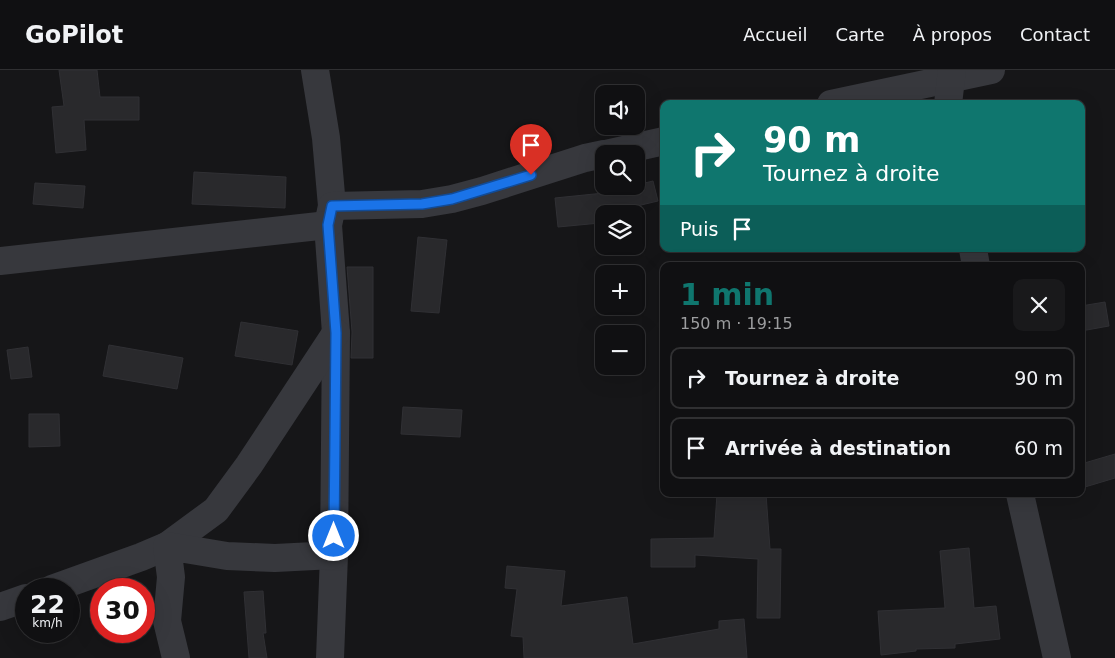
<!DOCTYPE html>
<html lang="fr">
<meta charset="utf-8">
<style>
:root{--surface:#101012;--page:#19191b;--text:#f1f3f6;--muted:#9c9d9f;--line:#303032;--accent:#0f766e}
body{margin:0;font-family:"DejaVu Sans",sans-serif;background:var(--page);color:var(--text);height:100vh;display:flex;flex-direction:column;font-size:19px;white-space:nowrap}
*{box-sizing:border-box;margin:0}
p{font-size:16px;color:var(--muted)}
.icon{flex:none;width:28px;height:28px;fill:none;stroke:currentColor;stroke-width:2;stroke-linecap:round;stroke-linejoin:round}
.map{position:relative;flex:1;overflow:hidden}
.drawer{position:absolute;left:660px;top:192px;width:425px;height:235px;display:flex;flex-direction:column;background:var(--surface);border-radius:10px;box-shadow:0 5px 20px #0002,0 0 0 1px var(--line)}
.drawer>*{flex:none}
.banner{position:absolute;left:660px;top:30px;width:425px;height:152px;border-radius:10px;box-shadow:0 5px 20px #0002,0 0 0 1px var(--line);background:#0f766e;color:#fff;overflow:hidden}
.tools{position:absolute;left:595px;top:15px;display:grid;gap:10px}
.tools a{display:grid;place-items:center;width:50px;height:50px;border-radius:10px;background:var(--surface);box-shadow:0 5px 20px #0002,0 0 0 1px var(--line);font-size:25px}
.speed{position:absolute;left:15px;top:508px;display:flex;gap:10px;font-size:25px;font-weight:700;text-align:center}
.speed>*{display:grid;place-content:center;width:65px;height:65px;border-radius:50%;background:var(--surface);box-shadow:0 5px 20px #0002,0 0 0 1px var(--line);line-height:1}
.speed small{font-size:12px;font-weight:400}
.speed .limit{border:8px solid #d22;background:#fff;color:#111}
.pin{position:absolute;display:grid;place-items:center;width:42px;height:42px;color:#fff;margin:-51px -21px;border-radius:50% 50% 50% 0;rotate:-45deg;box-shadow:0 0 5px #0007}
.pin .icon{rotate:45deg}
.me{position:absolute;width:55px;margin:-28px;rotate:0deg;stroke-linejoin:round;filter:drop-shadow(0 0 4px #0008)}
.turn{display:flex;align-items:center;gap:18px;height:105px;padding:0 20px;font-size:22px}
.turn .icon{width:65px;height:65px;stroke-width:2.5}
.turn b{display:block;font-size:35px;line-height:42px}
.then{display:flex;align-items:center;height:48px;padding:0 20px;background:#0003;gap:10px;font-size:19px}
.round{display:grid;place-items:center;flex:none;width:52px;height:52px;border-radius:10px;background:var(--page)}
.summary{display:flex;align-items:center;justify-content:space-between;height:85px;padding:0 20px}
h1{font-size:30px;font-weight:600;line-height:38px;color:var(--accent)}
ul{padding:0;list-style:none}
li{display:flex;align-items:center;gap:15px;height:62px;margin:0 10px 8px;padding:0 10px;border:2px solid var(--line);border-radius:10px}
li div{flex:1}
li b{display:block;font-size:19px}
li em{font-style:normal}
header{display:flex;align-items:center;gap:30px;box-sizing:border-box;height:70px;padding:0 25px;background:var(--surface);border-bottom:1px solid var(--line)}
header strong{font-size:24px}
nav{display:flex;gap:28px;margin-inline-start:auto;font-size:18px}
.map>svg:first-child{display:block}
.building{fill:#29292c;stroke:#303034}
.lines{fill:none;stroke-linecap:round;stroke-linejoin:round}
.minor{stroke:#37383d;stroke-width:28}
.route-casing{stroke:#114b97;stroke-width:12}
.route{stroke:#1a73e8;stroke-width:9}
</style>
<header>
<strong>GoPilot</strong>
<nav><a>Accueil</a><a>Carte</a><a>À propos</a><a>Contact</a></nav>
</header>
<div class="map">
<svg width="1115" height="588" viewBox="0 0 1115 588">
<rect width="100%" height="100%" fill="#161618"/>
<!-- building -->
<g class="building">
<polygon points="59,0 97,0 100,27 139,27 139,50 84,50 86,80 56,83 52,37 64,36"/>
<polygon points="194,102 286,107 285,138 192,134"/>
<polygon points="653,111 658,131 599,145 600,153 558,157 555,128 604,123"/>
<polygon points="35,113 85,116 83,138 33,134"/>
<polygon points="418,167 447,170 439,243 411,241"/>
<polygon points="347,197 373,197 373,288 351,288 352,262"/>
<polygon points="1105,232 1109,256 1081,261 1081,236"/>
<polygon points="241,252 298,261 292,295 235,286"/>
<polygon points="109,275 183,288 177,319 103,306"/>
<polygon points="28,277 32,307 11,309 7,280"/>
<polygon points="403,337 462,340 460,367 401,364"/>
<polygon points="29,344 59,344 60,376 29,377"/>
<polygon points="1115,384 1115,408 1085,417 1081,403 1081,394"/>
<polygon points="717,424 766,424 770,479 781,479 780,548 757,548 758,489 695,485 695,497 651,497 651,469 714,468"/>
<polygon points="969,478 974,538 996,536 1000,569 955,574 955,578 916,579 916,581 881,585 878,541 945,538 940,481"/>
<polygon points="507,496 565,501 561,536 627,527 633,574 719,559 719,551 744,549 747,588 524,588 523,567 511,566 517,519 505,518"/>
<polygon points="263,521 266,563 263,563 267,588 249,588 244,522"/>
</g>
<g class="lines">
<!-- minor -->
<g class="minor">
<polyline points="315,0 326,68 332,136 328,155 336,263 334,485 330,588"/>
<polyline points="831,34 991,0"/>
<polyline points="948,34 952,0"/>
<polyline points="606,84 664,71"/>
<polyline points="332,136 422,134 452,129 482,121 585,88 604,84"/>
<polyline points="973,179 976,196"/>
<polyline points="0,191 328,155"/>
<polyline points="1020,424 1057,588"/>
<polyline points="52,519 141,487 167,476 216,440 249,395 336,263"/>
<polyline points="0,537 26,528"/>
<polyline points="176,588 167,551 171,507 167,476 227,486 275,488 334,485"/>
</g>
</g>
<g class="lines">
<!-- route casing -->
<g class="route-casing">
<polyline id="route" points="334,466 336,263 328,155 332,136 422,134 452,129 531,105"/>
</g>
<!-- route -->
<use href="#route" class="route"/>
</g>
</svg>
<div class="tools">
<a><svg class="icon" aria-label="sound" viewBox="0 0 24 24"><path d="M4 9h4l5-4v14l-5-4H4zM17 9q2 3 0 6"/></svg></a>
<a><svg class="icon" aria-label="search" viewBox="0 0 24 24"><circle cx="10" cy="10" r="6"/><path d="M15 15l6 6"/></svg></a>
<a><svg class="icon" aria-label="layers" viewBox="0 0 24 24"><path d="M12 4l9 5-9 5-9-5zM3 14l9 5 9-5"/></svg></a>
<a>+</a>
<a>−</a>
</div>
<div class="speed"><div>22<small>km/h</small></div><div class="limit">30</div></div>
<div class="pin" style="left:531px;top:105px;background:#d93025"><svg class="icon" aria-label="arrive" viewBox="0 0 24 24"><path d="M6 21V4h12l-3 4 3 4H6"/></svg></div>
<svg class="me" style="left:334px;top:466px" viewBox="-20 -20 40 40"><circle r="17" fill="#1a73e8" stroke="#fff" stroke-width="3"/><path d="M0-11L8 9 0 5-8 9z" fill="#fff"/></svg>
<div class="banner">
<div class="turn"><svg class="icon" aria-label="right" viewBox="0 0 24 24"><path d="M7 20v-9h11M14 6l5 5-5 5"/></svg><div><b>90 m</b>Tournez à droite</div></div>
<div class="then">Puis<svg class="icon" aria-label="arrive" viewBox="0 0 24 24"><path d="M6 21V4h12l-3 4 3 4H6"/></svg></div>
</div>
<section class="drawer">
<div class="summary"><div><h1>1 min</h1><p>150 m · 19:15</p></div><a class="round"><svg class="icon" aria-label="close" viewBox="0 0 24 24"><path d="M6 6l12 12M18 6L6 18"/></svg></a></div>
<ul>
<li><svg class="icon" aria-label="right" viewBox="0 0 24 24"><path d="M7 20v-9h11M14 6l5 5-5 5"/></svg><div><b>Tournez à droite</b></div><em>90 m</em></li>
<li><svg class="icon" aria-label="arrive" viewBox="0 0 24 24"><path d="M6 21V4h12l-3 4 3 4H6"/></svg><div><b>Arrivée à destination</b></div><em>60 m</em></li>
</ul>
</section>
</div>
